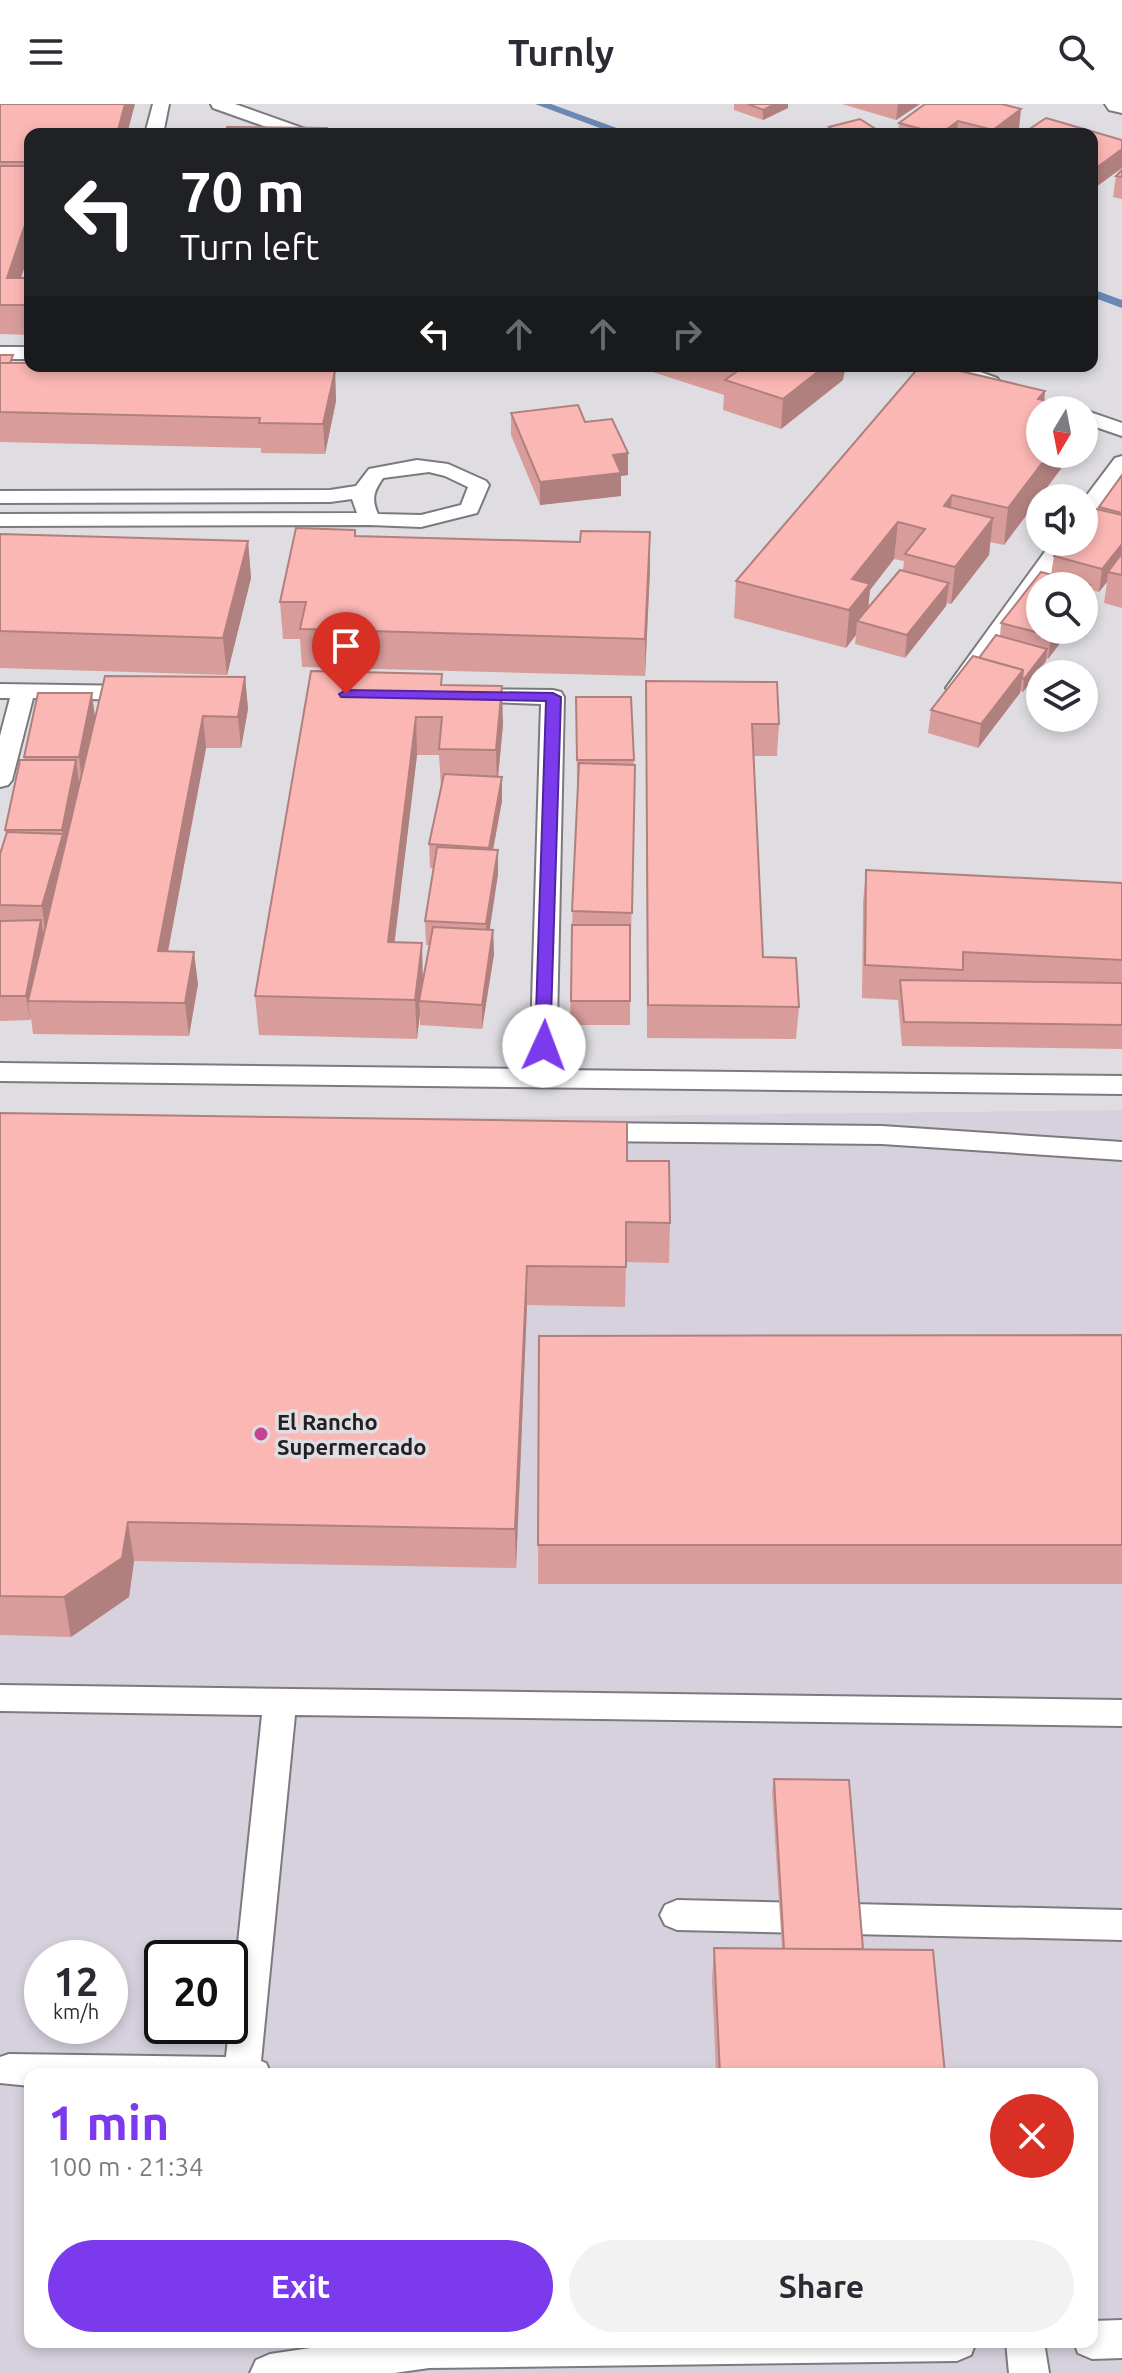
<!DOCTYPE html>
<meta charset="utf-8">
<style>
:root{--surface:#fff;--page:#f2f2f3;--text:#2b2b33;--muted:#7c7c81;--accent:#7c3aed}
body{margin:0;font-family:Ubuntu,sans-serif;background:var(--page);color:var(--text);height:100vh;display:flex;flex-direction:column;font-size:30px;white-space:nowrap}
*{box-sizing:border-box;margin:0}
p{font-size:26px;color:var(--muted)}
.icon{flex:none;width:44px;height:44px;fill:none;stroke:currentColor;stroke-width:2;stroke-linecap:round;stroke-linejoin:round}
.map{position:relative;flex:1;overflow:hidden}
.sheet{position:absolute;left:24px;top:1964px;width:1074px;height:280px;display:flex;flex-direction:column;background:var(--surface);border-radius:16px;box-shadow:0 4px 12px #0003}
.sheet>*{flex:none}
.guide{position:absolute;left:24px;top:24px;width:1074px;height:244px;border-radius:16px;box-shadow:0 4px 12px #0003;background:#202124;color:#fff;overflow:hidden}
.needle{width:52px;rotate:190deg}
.tools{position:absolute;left:1026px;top:292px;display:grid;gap:16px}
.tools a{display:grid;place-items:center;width:72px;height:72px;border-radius:50%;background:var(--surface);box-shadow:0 4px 12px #0003;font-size:40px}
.speed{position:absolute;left:24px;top:1836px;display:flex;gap:16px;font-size:40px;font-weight:700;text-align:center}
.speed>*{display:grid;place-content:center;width:104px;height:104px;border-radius:50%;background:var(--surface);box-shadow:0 4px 12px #0003;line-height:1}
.speed small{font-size:20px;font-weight:400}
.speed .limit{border:4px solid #111;border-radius:12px;background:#fff;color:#111}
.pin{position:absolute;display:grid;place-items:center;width:68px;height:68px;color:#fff;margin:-82px -34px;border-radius:50% 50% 50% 0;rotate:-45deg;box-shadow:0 0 8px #0007}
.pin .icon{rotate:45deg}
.me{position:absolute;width:88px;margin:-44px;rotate:2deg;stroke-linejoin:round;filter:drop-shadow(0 0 6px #0008)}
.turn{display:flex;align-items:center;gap:28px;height:168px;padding:0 24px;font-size:36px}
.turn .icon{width:104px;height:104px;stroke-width:2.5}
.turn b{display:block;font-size:56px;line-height:68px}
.lanes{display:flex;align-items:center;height:76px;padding:0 24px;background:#0003;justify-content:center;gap:40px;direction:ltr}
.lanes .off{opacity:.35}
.round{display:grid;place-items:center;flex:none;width:84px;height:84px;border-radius:42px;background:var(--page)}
.headline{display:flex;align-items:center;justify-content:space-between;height:136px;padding:0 24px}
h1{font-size:48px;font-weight:700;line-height:60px;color:var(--accent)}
.action{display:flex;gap:16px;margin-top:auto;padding:16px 24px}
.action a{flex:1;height:92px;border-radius:48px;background:var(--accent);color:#fff;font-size:32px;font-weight:700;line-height:92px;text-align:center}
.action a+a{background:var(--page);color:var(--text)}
header{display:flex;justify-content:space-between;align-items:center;height:104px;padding:0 24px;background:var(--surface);font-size:36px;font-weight:700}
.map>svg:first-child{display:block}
.built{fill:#d6d1dd;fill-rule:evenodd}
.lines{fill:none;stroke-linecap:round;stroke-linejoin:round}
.stream{fill:#6a88b4;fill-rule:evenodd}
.service-casing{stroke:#7c7a7e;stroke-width:4}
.minor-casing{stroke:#7c7a7e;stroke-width:4}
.service{fill:#fff;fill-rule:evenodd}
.minor{fill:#fff;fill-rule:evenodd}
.wall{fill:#d89d9b;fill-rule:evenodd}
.shaded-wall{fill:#b0807e}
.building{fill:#fbb7b4;stroke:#b0807e;stroke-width:2}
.route{fill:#7c3aed;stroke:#51269a;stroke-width:2}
.poi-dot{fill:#c34593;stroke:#dfdde2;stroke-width:3}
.labels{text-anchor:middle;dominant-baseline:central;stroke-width:7;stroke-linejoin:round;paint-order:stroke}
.poi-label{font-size:22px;font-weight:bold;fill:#212022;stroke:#dfdde2;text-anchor:start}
</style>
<header><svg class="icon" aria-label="menu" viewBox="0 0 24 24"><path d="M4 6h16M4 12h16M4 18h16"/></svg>Turnly<svg class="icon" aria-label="search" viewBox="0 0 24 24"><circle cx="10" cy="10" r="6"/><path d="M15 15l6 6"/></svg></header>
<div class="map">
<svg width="1122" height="2269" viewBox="0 0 1122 2269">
<rect width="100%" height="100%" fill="#dfdde2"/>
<!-- built -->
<path class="built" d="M1122 1006V2269H0V1019ZM42 1854H110V1922H42ZM162 1854H230V1922H162ZM30 1970H1092V2238H30Z"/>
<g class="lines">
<!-- stream -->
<g class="stream">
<polygon points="535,0 551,0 633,30 616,30"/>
<polygon points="1092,185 1122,196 1122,204 1092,193"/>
</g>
<!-- service casing -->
<g class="service-casing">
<g id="service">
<polygon points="153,0 169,0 163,30 145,30"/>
<polygon points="211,0 235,0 308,26 311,30 286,30 213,4"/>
<rect x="0" y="243" width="30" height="12"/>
<polygon points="936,262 964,262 997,274 1000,278 990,284 983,282 939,266"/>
<polygon points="1084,306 1122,319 1122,332 1084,319"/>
<polygon points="1122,352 1122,372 1091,414 1084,416 1084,395 1115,354"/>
<path d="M417 356 448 360 486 377 489 381 477 409 421 423 370 421 0 422V410L357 409 352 395 330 398 0 399V387L330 386 356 382 369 365ZM429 368 445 372 468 383 461 401 421 411 378 410C371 395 374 387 383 374Z"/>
<polygon points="1052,438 1074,438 965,589 949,589 946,584"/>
<polygon points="0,580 137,582 145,584 148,589 145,594 137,596 33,594 12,676 8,681 0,683 0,632 10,594 0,594"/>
<polygon points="467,585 553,586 561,588 564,593 556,966 1122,972 1122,990 0,977 0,959 530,965 541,600 459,597 456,592 459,587"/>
<polygon points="591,1019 882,1022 1122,1038 1122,1056 882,1040 591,1037 581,1034 578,1028 581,1022"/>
<polygon points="0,1581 1122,1596 1122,1622 295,1611 261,1957 266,1959 271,1970 30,1970 30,1982 0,1979 0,1953 9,1950 226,1953 262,1611 0,1607"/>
<polygon points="677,1796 1122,1806 1122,1836 677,1826 665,1821 660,1811 665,1801"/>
<polygon points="1122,2216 1122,2254 1092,2255 1078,2249 1074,2238 1092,2238 1092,2217"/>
<polygon points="351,2238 976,2238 971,2251 957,2257 429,2264 394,2269 250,2269 256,2256 270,2250"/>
<polygon points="1006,2238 1044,2238 1049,2269 1009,2269"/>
</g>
</g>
<!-- minor casing -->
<g class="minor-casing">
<polygon id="minor" points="1105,0 1122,0 1122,9 1109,6"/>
</g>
<!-- service -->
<use href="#service" class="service"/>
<!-- minor -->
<use href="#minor" class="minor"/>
</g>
<!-- wall -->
<g class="wall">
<polygon points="0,0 30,30 30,146 21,174 29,174 30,170 30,231 0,230"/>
<polygon points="734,0 788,0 788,4 763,16 734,6"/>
<polygon points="842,0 920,0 896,16"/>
<polygon points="925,0 1019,25 1012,30 898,30 899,19"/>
<polygon points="829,23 882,30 829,30"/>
<polygon points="1122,66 1122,95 1113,93 1116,72"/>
<polygon points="0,251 14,259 30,262 324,262 324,266 335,267 336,297 325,350 261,349 261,344 0,338"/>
<polygon points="634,262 854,262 844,269 843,276 781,325 723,306 724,291"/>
<path d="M1045 287 1040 350H1072L1004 441 990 438 989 451 951 500 947 499 946 502 905 554 855 540 856 531 846 544 734 514 736 477ZM894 455 904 457 903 467 868 504 870 486Z"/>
<polygon points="511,309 585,318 628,371 621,372 621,392 540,401 511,331"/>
<polygon points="1122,371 1122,504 1104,499 1107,478 1099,488 1089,485 1086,504 1084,507 1084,482 1040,526 1070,526 1048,555 1046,555 1046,557 1023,588 1020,587 1020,589 978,644 928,629 931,606 1000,532 1001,519 1051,471 1054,452 1098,405 1099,403"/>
<polygon points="355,426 356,432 650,465 645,572 302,563 300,535 283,535 280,498"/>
<polygon points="0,430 248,437 251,474 227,571 0,564"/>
<path d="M311 567 442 581 503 620 498 673H502V697L493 746 498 770 489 826H493L494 850 482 925 420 921V909L417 935 259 931 255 892ZM417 651H439L441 683 429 740 430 764H434L425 817 426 841H429L423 875 394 838Z"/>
<polygon points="245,573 248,605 241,644 206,644 168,847 198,880 189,932 33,930 31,914 30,916 0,917 0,750 6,730 5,726 24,656 24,653 95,613 90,637"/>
<polygon points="646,577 779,620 777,652 754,652 763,853 799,903 796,935 647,934"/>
<polygon points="576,593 631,593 634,661 635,661 631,832 630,832 630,921 570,921 572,821 578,680 577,680"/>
<polygon points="866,766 1122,779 1122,945 902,942 898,896 862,894 863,799"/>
<polygon points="0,1009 627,1057 670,1119 669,1159 626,1158 625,1203 527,1201 516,1464 134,1457 129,1493 71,1533 0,1531"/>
<polygon points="1122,1231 1122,1480 538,1480 538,1441"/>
<polygon points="774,1675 863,1845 945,1970 716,1970 712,1876 714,1844 782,1845 772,1688"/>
</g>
<!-- shaded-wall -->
<g class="shaded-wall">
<polygon points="125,0 135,0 127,30 117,30"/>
<polygon points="775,0 788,0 788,4 763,16 763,6"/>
<polygon points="898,0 920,0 896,16"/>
<polygon points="1021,5 1019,25 1012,30 993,30 993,26"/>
<polygon points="958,17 957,30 941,30"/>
<polygon points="1122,45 1122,64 1092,86 1092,67"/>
<polygon points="30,106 30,146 12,201 7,174"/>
<polygon points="318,262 323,262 324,267 317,267"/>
<polygon points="825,262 854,262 844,269 843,276 781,325 783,295"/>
<polygon points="335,267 336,297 325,350 323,320"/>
<polygon points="1045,287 1043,306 1038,295"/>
<polygon points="628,349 628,371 621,372 621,392 540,401 540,378 613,351"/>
<polygon points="1049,350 1072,350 1004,441 1008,404"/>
<polygon points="952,391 949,427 944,402"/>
<polygon points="993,414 989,451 951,500 955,463"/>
<polygon points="898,418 894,455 870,486 867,517 857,517 856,531 846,544 852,475"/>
<polygon points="650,428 650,465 645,572 645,535"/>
<polygon points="248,437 251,474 227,571 223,534"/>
<polygon points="1122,440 1122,458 1108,468 1107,478 1099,488 1102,465"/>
<polygon points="949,479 946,502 905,554 907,531"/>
<polygon points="1090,481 1086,504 1084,507 1084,489"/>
<polygon points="1056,526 1070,526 1048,555 1051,532"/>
<polygon points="1047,545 1046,557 1023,588 1024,575"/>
<polygon points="1023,566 1020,589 978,644 981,620"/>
<polygon points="245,573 248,605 241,644 238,613"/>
<polygon points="502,582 503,620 497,684 496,646"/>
<polygon points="92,589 95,613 82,677 79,653"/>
<polygon points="203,612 206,644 162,879 158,847"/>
<polygon points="416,613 417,651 390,877 388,838"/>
<polygon points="76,656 79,679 66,749 45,826 42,802 63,730 62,726"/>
<polygon points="502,673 502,697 489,767 489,744"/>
<polygon points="498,746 498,770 487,844 486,820"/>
<polygon points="41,816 45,840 28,897 30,916 26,892"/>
<polygon points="493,826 494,850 482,925 482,901"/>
<polygon points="422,839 423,878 419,897 420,909 417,935 415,896"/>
<polygon points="194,848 198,880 189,932 185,899"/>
<polygon points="527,1162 527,1201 516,1464 515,1425"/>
<polygon points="128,1418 134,1457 129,1493 71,1533 64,1493"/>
</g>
<!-- building -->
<g class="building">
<polygon points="0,0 125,0 117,30 30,30 30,58 0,58"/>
<polygon points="748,0 775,0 763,6"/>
<polygon points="925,0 1002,0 1021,5 993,26 958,17 940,30 899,19"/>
<polygon points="1046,14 1122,36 1122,45 1092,67 1092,30 1022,30"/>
<polygon points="860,15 882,29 877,30 840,30 829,23"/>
<polygon points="227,23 327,24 326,30 225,30"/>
<polygon points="0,62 30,62 30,106 7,174 29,174 30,170 30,201 0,201"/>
<polygon points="1122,66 1122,73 1116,72"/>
<polygon points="0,251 13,251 10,259 0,259"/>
<polygon points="29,251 30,251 30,259 26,259"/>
<polygon points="0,259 30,259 30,262 140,262 335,267 323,320 259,319 260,314 0,308"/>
<polygon points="151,262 318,262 317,266"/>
<polygon points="727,262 825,262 783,295 725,276 739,266"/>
<polygon points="920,262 939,262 1045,287 1038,295 1083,306 1040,306 1040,350 1049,350 1008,404 952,391 944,402 993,414 955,463 905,450 925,425 898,418 852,475 870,480 849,506 736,477"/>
<polygon points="578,301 585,318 612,315 628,349 613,351 621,369 540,378 511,309"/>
<polygon points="1122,371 1122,409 1099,403"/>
<polygon points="1092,404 1122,411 1122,440 1102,465 1054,452 1065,438 1084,438 1084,414"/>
<polygon points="296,424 355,426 355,432 580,438 581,427 650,428 645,535 300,525 306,498 280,498"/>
<polygon points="0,430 248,437 223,534 0,527"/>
<polygon points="1122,449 1122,471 1108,468"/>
<polygon points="900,466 949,479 907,531 857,517"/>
<polygon points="1041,468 1090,481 1084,489 1084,482 1040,482 1040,526 1056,526 1051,532 1001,519"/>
<polygon points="996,531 1047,545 1024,575 1022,574 1023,566 979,554"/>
<polygon points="973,552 1023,566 981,620 931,606"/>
<polygon points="311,567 442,570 441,581 502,582 496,646 439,645 442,613 416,613 388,838 422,839 415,896 255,892"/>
<polygon points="105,572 245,573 238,613 203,612 158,847 194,848 185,899 28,897"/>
<polygon points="646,577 777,578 779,620 752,620 763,853 796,854 799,903 648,901"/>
<polygon points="38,589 92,589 79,653 24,653"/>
<polygon points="576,593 631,593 634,656 577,656"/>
<polygon points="20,656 76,656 62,726 5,726"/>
<polygon points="579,659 635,661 632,809 572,807"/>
<polygon points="444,670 502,673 489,744 429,740"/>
<polygon points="7,728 63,730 42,802 0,801 0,750"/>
<polygon points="437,743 498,746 486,820 425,817"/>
<polygon points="866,766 1122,779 1122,856 963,848 963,866 865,861"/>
<polygon points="41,816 26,892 0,892 0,817"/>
<polygon points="572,821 630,821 630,897 571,897"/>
<polygon points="433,823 493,826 482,901 419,897"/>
<polygon points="900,876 1122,879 1122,921 904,918"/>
<polygon points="0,1009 627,1018 627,1057 669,1057 670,1119 626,1118 626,1163 527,1162 515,1425 128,1418 122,1454 64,1493 0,1492"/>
<polygon points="1122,1231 1122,1441 538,1441 539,1232"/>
<polygon points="774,1675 849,1676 863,1845 784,1845"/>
<polygon points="714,1844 933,1846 945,1970 720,1970"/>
</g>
<!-- route -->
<polygon class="route" points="346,586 553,589 561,593 550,946 538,946 535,942 546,597 341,593 339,590"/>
<!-- markers -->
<circle class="poi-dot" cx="261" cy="1330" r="8"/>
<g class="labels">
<!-- poi labels -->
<g class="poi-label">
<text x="277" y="1317">El Rancho<tspan x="277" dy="25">Supermercado</tspan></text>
</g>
</g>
</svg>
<div class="tools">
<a><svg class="needle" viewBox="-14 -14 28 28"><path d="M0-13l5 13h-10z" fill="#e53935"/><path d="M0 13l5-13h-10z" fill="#7c7c81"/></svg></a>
<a><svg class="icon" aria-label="sound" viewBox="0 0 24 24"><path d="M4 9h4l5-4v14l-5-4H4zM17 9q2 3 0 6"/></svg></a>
<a><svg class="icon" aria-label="search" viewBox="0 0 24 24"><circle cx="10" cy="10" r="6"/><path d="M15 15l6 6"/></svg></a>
<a><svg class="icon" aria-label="layers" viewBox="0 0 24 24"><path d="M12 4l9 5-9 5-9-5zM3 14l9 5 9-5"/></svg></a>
</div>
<div class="speed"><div>12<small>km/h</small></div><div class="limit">20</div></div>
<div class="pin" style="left:346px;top:590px;background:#d93025"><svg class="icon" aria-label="arrive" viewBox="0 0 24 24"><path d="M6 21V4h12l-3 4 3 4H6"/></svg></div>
<svg class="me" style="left:544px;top:942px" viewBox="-20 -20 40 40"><circle r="19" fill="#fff"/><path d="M0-13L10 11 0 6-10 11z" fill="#7c3aed"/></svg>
<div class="guide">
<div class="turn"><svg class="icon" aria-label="left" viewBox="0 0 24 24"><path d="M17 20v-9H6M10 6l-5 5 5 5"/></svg><div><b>70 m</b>Turn left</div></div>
<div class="lanes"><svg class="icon" aria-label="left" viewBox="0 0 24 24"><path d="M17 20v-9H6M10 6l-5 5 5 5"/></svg><svg class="icon off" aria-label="ahead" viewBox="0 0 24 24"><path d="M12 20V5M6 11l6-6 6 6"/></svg><svg class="icon off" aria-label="ahead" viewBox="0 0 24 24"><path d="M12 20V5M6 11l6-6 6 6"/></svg><svg class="icon off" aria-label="right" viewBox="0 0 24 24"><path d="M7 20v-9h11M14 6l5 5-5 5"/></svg></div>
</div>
<section class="sheet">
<div class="headline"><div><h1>1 min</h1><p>100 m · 21:34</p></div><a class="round" style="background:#d93025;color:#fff"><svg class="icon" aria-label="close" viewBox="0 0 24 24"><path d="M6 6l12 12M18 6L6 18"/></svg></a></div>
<div class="action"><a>Exit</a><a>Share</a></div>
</section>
</div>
